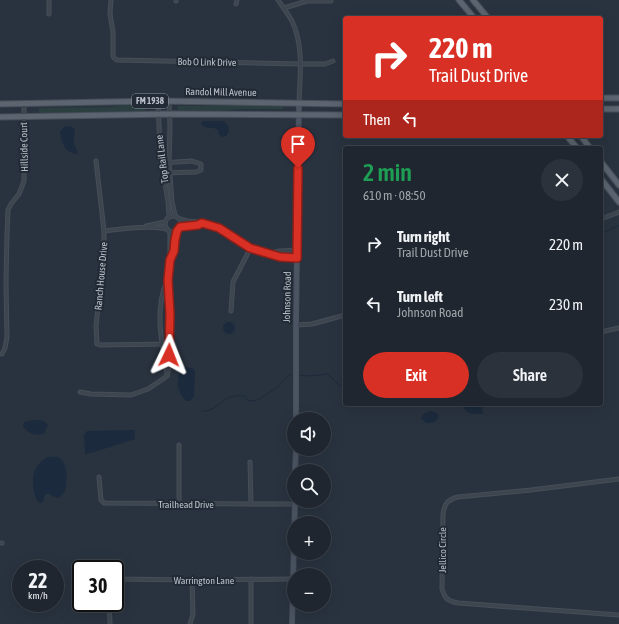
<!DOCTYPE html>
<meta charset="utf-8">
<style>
:root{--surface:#1f262f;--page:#2c323b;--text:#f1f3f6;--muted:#a1a5aa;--line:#3c434b;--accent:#d93025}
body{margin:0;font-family:"Asap Condensed",sans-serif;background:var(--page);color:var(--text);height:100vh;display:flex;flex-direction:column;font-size:15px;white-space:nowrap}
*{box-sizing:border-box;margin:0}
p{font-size:13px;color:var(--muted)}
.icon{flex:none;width:22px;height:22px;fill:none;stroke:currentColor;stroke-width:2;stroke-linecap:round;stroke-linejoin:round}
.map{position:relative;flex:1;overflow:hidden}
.side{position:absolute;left:343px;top:146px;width:260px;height:260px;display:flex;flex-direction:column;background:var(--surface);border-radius:4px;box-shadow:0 4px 16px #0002,0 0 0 1px var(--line)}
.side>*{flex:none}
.banner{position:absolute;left:343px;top:16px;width:260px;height:122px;border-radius:4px;box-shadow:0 4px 16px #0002,0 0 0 1px var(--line);background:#d93025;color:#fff;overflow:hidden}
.tools{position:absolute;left:287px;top:412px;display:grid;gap:8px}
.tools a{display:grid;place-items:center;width:44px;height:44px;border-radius:50%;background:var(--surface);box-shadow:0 4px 16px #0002,0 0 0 1px var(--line);font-size:20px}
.speed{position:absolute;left:12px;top:560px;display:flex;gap:8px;font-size:20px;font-weight:700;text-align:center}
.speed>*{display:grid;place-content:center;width:52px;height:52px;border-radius:50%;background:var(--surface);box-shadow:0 4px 16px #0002,0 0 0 1px var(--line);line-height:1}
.speed small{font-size:10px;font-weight:400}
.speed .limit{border:2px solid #111;border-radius:6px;background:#fff;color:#111}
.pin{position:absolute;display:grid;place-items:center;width:34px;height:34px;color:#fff;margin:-41px -17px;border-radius:50% 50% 50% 0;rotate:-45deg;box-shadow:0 0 4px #0007}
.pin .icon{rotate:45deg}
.me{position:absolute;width:44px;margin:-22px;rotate:2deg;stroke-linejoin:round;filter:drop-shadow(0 0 3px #0008)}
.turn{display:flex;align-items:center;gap:14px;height:84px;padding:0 20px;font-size:18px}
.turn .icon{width:52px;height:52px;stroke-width:2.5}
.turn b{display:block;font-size:28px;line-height:34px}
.then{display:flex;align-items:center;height:38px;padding:0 20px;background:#0003;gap:8px;font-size:15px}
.round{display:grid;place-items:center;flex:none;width:42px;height:42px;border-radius:21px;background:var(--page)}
.headline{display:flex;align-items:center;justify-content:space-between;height:68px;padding:0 20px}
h1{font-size:24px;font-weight:600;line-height:30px;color:#1e9e55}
.action{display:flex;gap:8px;margin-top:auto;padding:8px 20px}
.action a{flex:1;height:46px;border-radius:24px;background:var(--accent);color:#fff;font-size:16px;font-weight:600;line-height:46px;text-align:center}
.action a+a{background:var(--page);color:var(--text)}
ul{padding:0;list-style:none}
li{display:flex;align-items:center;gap:12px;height:60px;padding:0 20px}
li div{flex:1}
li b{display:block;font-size:15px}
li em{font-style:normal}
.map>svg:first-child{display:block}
.green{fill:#2b3e40}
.water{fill:#1c2a3d}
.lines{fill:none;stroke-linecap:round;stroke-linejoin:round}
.stream{stroke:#1c2a3d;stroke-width:1}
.street-casing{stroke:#464e59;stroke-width:5}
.secondary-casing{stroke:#464e59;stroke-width:6}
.primary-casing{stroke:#464e59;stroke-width:7}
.street{stroke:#3d454f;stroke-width:3}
.secondary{stroke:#4b5462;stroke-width:4.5}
.primary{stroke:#5b646f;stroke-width:5}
.route-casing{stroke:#8d1f18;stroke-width:10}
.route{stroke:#d93025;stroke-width:7}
.labels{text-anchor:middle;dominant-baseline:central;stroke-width:4;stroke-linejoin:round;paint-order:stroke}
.shield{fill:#212a35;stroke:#8b939d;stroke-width:1}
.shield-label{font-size:9px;font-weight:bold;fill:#b9c0ca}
.street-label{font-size:10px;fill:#b9c0ca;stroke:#212a35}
</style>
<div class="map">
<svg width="619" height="624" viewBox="0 0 619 624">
<rect width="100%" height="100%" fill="#29333f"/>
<!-- green -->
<g class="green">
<polygon points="131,104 145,104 145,111 39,113 39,108 112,107"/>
<polygon points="233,105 283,105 283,109 237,109 224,111 178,110 178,106 217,106"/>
</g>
<!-- water -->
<g class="water">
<path d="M202 121H223L228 125 229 131 226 136 223 137 219 135 218 130 214 128C208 128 205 128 201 124Z"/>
<path d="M70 126 75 129C73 140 73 143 78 152L76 154C64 152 61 141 60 131L64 127Z"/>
<circle cx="229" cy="328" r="6"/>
<path d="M186 367 194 369 195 373 194 396 190 401H186C181 396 177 388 178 381 178 378 179 375 179 371L182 368Z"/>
<path d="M462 404H484L482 410 484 414C478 414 470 415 466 411 464 409 463 406 462 404Z"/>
<path d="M430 411 434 412 438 414C439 422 433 423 426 423L421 418C422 414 426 413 430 411Z"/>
<path d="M35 420 44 421 48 425 44 434C33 436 31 434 23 427L24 422Z"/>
<polygon points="134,430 135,431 135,439 91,453 85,454 84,435 87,431"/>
<path d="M48 457C51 457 55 456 58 457 68 462 68 482 65 491 63 494 61 496 58 498L53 497 50 494H46L44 497V501L41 503 38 502C30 488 30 465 48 457Z"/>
</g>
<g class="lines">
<!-- stream -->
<g class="stream">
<polyline points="601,234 619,225"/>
<polyline points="298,375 309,376 328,374 339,385 345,388"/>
<path d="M202 411C205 411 209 411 212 409 226 401 226 394 245 396L247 400C249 400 251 401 254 401 258 401 276 388 280 385 285 380 287 374 295 374"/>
</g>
<!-- street casing -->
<g class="street-casing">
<g id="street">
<polyline points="111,0 110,14 113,32 113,56 114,58 117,60 300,64 325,64 333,61"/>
<polyline points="176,0 176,1"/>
<path d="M278 0C283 7 288 14 292 21 304 46 300 76 299 102"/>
<polyline points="236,4 237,0"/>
<polyline points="284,8 307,1 331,1"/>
<polyline points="49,14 49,0"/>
<polyline points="158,101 160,153 168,201 169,216"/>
<polyline points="169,101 170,127 169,162 172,202 175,215"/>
<polyline points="96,161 104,231 104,259 96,325 97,344 100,345 170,344"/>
<polyline points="161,163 192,161 201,164 201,170 196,172 163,173"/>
<circle cx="173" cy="224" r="8"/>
<polyline points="180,219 187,221 199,222 219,228 250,249 280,257 297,258"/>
<polyline points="601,219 619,212"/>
<polyline points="146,226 165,222"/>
<polyline points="180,227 198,225 202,223"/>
<path d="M104 231C123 229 149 225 167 229"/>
<polyline points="271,253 280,251 297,250"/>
<path d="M172 256C175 248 175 239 177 231"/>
<polyline points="231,311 233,282 250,249"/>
<polyline points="296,325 312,324 345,315"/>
<polyline points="601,332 619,328"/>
<polyline points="2,354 5,348 7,337 6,282 7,235 8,210 11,204 19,194 24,181 24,103"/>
<path d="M167 374C162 345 154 308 167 281"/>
<polyline points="167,376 169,366 170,344 170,314 168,280 170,260 170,231"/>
<polyline points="80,392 91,394 131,395 148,389 163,379 167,376"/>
<polyline points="250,462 251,504"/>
<polyline points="99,477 101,500 104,503 275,504 294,504"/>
<path d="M619 479 531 490 458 497C447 500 445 503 443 514L442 589C445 599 448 601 458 603L619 615"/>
<polyline points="179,504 179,445"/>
<polyline points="0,543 2,543"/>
<polyline points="115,579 192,580 293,579"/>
<polyline points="109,603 110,623"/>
<polyline points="251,623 251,579"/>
<polyline points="190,624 193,614 192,580"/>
</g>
</g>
<!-- secondary casing -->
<g class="secondary-casing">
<g id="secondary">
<polyline points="296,419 296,325 299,102"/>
<polyline points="295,471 296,449"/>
<polyline points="292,624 295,501"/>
</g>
</g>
<!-- primary casing -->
<g class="primary-casing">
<g id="primary">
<polyline points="459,0 474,18"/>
<polyline points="473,0 488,18"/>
<polyline points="601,98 619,98"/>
<polyline points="0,104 158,101 345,104"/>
<polyline points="601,109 619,109"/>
<polyline points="0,117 170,114 345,115"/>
<polyline points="567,136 577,148"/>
<polyline points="581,136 590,148"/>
<polyline points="601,162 619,185"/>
<polyline points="601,179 619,202"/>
</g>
</g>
<!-- street -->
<use href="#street" class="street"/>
<!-- secondary -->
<use href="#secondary" class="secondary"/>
<!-- primary -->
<use href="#primary" class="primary"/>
</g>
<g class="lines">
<!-- route casing -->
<g class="route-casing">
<polyline id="route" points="169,355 170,314 168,280 170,260 174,251 175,240 177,231 180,227 198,225 202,223 219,228 250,248 280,257 297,258 298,168"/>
</g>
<!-- route -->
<use href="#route" class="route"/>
</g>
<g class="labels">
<!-- shield labels -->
<rect class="shield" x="132" y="94" width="36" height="14" rx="3"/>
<g class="shield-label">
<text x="150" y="101">FM 1938</text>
</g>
<!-- street labels -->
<g class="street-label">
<text transform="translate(207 62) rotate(1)">Bob O Link Drive</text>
<text transform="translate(221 92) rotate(1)">Randol Mill Avenue</text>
<text transform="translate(24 147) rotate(-91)">Hillside Court</text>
<text transform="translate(162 159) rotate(-97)">Top Rail Lane</text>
<text transform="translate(101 276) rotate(-85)">Ranch House Drive</text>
<text transform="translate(287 297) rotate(-89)">Johnson Road</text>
<text x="186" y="504">Trailhead Drive</text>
<text transform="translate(442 550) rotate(-90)">Jellico Circle</text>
<text x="204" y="580">Warrington Lane</text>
</g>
</g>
</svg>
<div class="tools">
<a><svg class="icon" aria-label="sound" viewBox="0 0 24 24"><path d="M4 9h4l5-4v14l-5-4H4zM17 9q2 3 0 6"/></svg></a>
<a><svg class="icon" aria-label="search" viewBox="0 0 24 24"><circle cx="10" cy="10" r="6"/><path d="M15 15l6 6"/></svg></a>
<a>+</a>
<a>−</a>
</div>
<div class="speed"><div>22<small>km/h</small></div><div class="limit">30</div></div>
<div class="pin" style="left:298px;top:168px;background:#d93025"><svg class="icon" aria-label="arrive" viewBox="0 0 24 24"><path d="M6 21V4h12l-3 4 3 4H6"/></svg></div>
<svg class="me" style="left:169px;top:355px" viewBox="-20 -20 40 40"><path d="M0-17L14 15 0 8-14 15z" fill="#d93025" stroke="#fff" stroke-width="4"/></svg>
<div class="banner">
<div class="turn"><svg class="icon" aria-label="right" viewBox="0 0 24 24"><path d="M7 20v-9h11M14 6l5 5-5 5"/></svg><div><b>220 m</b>Trail Dust Drive</div></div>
<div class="then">Then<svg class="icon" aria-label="left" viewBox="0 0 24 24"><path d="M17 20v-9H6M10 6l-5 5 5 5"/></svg></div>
</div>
<section class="side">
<div class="headline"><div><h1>2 min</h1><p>610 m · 08:50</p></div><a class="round"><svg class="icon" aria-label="close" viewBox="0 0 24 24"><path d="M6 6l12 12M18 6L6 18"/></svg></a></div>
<ul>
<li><svg class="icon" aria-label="right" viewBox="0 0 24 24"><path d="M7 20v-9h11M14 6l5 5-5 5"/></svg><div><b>Turn right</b><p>Trail Dust Drive</p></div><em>220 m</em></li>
<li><svg class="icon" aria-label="left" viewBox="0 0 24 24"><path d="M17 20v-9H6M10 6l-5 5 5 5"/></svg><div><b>Turn left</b><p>Johnson Road</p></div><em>230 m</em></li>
</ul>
<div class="action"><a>Exit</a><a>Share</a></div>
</section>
</div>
